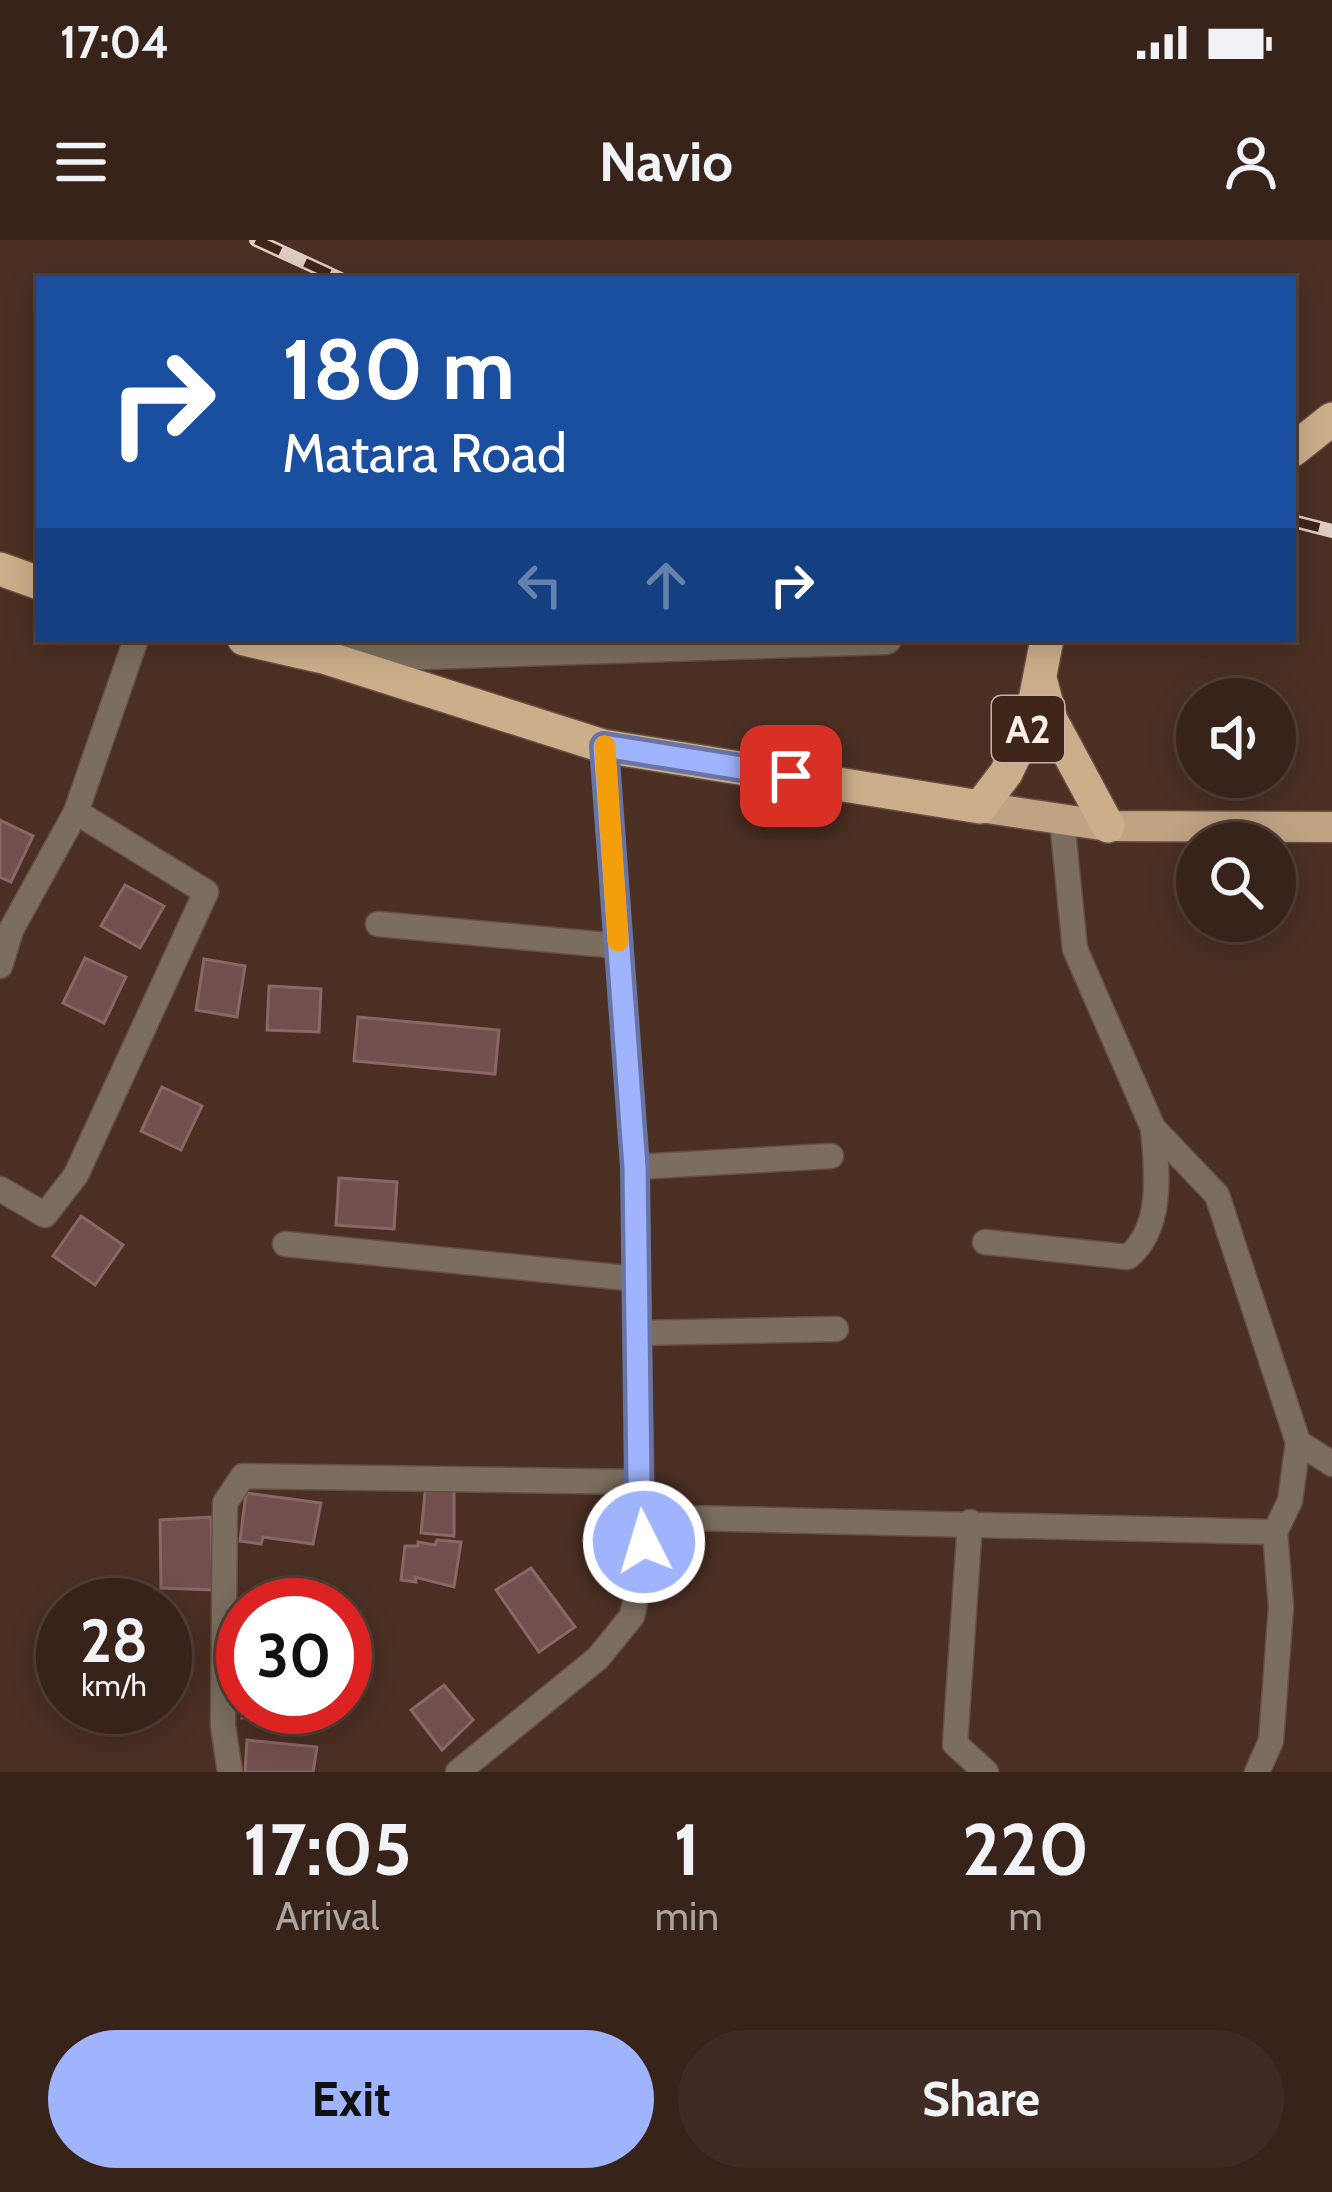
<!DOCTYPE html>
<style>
:root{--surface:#38231a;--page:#3f2b23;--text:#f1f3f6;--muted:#aba4a2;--line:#524039;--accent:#a0b3fd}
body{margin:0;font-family:Cabin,sans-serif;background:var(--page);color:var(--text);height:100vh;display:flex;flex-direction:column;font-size:45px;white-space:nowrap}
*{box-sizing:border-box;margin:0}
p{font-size:39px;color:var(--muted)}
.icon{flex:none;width:66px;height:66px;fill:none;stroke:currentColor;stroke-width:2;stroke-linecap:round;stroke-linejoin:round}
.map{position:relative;height:1532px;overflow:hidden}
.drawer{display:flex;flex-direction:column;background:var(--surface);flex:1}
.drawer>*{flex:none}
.guide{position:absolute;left:36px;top:36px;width:1260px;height:366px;border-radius:0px;box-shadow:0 6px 30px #0003,0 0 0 3px var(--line);background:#1a4fa0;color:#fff;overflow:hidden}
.fabs{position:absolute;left:1176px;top:438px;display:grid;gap:24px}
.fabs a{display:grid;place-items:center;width:120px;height:120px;border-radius:50%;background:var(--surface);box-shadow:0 6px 30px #0003,0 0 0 3px var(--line);font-size:60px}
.speed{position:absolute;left:36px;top:1338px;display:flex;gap:24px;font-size:60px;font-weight:700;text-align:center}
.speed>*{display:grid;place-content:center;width:156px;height:156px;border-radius:50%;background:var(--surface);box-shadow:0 6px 30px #0003,0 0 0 3px var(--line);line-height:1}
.speed small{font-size:30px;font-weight:400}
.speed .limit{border:18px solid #d22;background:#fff;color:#111}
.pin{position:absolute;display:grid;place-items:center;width:102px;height:102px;color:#fff;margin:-51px;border-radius:24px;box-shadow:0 6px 18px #0006}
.me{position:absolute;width:132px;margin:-66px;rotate:355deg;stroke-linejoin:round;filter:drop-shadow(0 0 9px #0008)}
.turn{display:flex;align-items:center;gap:42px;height:252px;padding:0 48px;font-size:54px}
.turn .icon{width:156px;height:156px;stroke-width:2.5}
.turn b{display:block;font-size:84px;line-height:102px}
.lanes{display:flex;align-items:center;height:114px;padding:0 48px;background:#0003;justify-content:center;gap:60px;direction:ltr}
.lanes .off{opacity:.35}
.eta{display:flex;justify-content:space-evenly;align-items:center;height:204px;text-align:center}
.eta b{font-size:72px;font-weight:800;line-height:84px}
.action{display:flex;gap:24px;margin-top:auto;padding:24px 48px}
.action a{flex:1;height:138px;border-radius:72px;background:var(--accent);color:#111;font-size:48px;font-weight:800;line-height:138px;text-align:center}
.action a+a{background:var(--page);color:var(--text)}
.status{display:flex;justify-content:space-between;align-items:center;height:84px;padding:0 60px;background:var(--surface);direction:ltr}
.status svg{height:33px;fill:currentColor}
header{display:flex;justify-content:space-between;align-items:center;height:156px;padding:0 48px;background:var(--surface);font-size:54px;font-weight:800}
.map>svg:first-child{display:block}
.building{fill:#714f4f;stroke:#8a6666;stroke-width:3}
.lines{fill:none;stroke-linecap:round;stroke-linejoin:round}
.minor-casing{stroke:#684e43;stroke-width:27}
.tertiary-casing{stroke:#684e43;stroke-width:33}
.primary-casing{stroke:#684e43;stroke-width:33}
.trunk-casing{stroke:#684e43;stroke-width:36}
.minor{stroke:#7c6e5e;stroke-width:24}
.tertiary{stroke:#7c6e5e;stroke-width:30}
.primary{stroke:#bfa383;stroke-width:30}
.trunk{stroke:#ccae8a;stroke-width:33}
.rail-casing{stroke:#deccc5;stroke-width:14}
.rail{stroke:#402519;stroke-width:9;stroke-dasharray:27;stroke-linecap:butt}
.route-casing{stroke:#6874a4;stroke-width:30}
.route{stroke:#a0b3fd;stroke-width:21}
.slow{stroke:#f59e0b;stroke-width:21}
.labels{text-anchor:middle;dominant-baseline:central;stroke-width:12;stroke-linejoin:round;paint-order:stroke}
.shield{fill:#402519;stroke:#c6b2ab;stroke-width:3}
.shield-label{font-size:39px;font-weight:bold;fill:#ffefe9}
</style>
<div class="status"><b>17:04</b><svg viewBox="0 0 49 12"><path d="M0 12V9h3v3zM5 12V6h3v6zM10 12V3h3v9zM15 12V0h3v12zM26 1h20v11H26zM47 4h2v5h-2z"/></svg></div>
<header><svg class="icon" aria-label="menu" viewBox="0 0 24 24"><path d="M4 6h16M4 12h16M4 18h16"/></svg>Navio<svg class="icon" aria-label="person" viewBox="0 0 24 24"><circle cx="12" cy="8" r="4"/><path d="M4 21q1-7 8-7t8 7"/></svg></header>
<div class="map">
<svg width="1332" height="1532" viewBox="0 0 1332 1532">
<rect width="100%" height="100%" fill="#4b2f23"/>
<!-- building -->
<g class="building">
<polygon points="0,580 33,596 11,642 0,637"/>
<polygon points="125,645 164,666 140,708 101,686"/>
<polygon points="85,718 126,737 104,783 63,763"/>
<polygon points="204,719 245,726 237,777 196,770"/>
<polygon points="269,746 321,749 319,792 267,790"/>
<polygon points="358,777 499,790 495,834 354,821"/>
<polygon points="162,847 202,866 181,910 141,891"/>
<polygon points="339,938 397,942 394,989 336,985"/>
<polygon points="81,976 123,1005 95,1045 53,1016"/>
<polygon points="426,1243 454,1245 454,1296 421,1293"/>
<polygon points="246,1253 321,1263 313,1304 263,1297 261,1304 240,1301"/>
<polygon points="211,1277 213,1350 161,1348 160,1280"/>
<polygon points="437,1300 461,1302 454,1347 415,1337 416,1342 401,1340 405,1306 418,1306 418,1302 435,1305"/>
<polygon points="531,1328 575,1387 539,1412 496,1350"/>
<polygon points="444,1445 473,1480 442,1510 411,1470"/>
<polygon points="243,1460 243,1467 314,1467 314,1474 242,1478"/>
<polygon points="247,1500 317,1507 313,1532 245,1532"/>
</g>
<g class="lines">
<!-- minor casing -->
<g class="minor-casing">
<g id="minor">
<polyline points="1062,581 1075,709 1153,888 1217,955 1298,1202 1332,1224"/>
<polyline points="378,684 618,706"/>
<polyline points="0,726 11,690 76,572 136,399"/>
<polyline points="635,927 831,916"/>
<polyline points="0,949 45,975 76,935 206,652 76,572"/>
<path d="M985 1002 1128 1017C1164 987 1157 931 1153 888"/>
<polyline points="285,1004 637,1039"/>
<polyline points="638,1093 836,1089"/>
<polyline points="644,1277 1275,1292"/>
<polyline points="970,1282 955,1504 986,1532"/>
<polyline points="230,1532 223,1486 225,1263 243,1236 639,1242"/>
<polyline points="458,1532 598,1418 632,1376 643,1327 635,927 603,506"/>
<polyline points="1257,1532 1271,1501 1281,1367 1275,1292 1290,1261 1298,1202"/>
</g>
</g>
<!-- tertiary casing -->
<g class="tertiary-casing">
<polyline id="tertiary" points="334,417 886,399"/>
</g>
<!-- primary casing -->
<g class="primary-casing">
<polyline id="primary" points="980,567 1108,586 1332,587"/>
</g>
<!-- trunk casing -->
<g class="trunk-casing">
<g id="trunk">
<polyline points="1293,210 1332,179"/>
<polyline points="0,329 39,343"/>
<polyline points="244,399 327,418 603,506 980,567 1006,533 1031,481 1047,399"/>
<polyline points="1041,442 1051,480 1108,586"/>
</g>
</g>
<!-- minor -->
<use href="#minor" class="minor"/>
<!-- tertiary -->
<use href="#tertiary" class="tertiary"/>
<!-- primary -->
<use href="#primary" class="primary"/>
<!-- trunk -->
<use href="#trunk" class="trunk"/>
<!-- rail casing -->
<g class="rail-casing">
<g id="rail">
<polyline points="256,0 341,39"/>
<polyline points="1293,281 1332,291"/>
</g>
</g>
<!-- rail -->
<use href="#rail" class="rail"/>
</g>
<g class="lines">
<!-- route casing -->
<g class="route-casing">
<polyline id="route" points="644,1302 639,1242 635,927 604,506 791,536"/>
</g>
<!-- route -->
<use href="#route" class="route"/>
<!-- slow -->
<polyline class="slow" points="605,506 618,701"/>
</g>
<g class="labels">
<!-- shield labels -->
<rect class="shield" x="992" y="456" width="72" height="66" rx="9"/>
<g class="shield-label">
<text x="1028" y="489">A2</text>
</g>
</g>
</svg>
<div class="fabs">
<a><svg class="icon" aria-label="sound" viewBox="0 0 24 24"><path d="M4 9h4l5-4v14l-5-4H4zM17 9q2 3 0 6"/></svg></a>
<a><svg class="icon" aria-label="search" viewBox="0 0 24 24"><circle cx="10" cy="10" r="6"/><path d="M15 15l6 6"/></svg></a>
</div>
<div class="speed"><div>28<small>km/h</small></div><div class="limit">30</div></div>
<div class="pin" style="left:791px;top:536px;background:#d93025"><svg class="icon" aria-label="arrive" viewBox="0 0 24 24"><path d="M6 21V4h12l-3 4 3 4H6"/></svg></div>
<svg class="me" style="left:644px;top:1302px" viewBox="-20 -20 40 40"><circle r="17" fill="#a0b3fd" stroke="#fff" stroke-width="3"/><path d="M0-11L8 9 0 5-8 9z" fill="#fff"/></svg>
<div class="guide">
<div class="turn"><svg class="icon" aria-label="right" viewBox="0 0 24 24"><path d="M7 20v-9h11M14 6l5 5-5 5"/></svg><div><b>180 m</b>Matara Road</div></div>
<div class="lanes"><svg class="icon off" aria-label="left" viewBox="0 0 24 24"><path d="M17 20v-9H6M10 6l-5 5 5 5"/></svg><svg class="icon off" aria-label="ahead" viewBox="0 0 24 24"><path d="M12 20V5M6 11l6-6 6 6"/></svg><svg class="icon" aria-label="right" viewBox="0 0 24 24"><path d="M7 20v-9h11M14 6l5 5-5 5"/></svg></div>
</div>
</div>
<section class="drawer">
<div class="eta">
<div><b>17:05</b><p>Arrival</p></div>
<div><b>1</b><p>min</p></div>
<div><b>220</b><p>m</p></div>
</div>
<div class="action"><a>Exit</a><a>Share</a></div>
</section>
